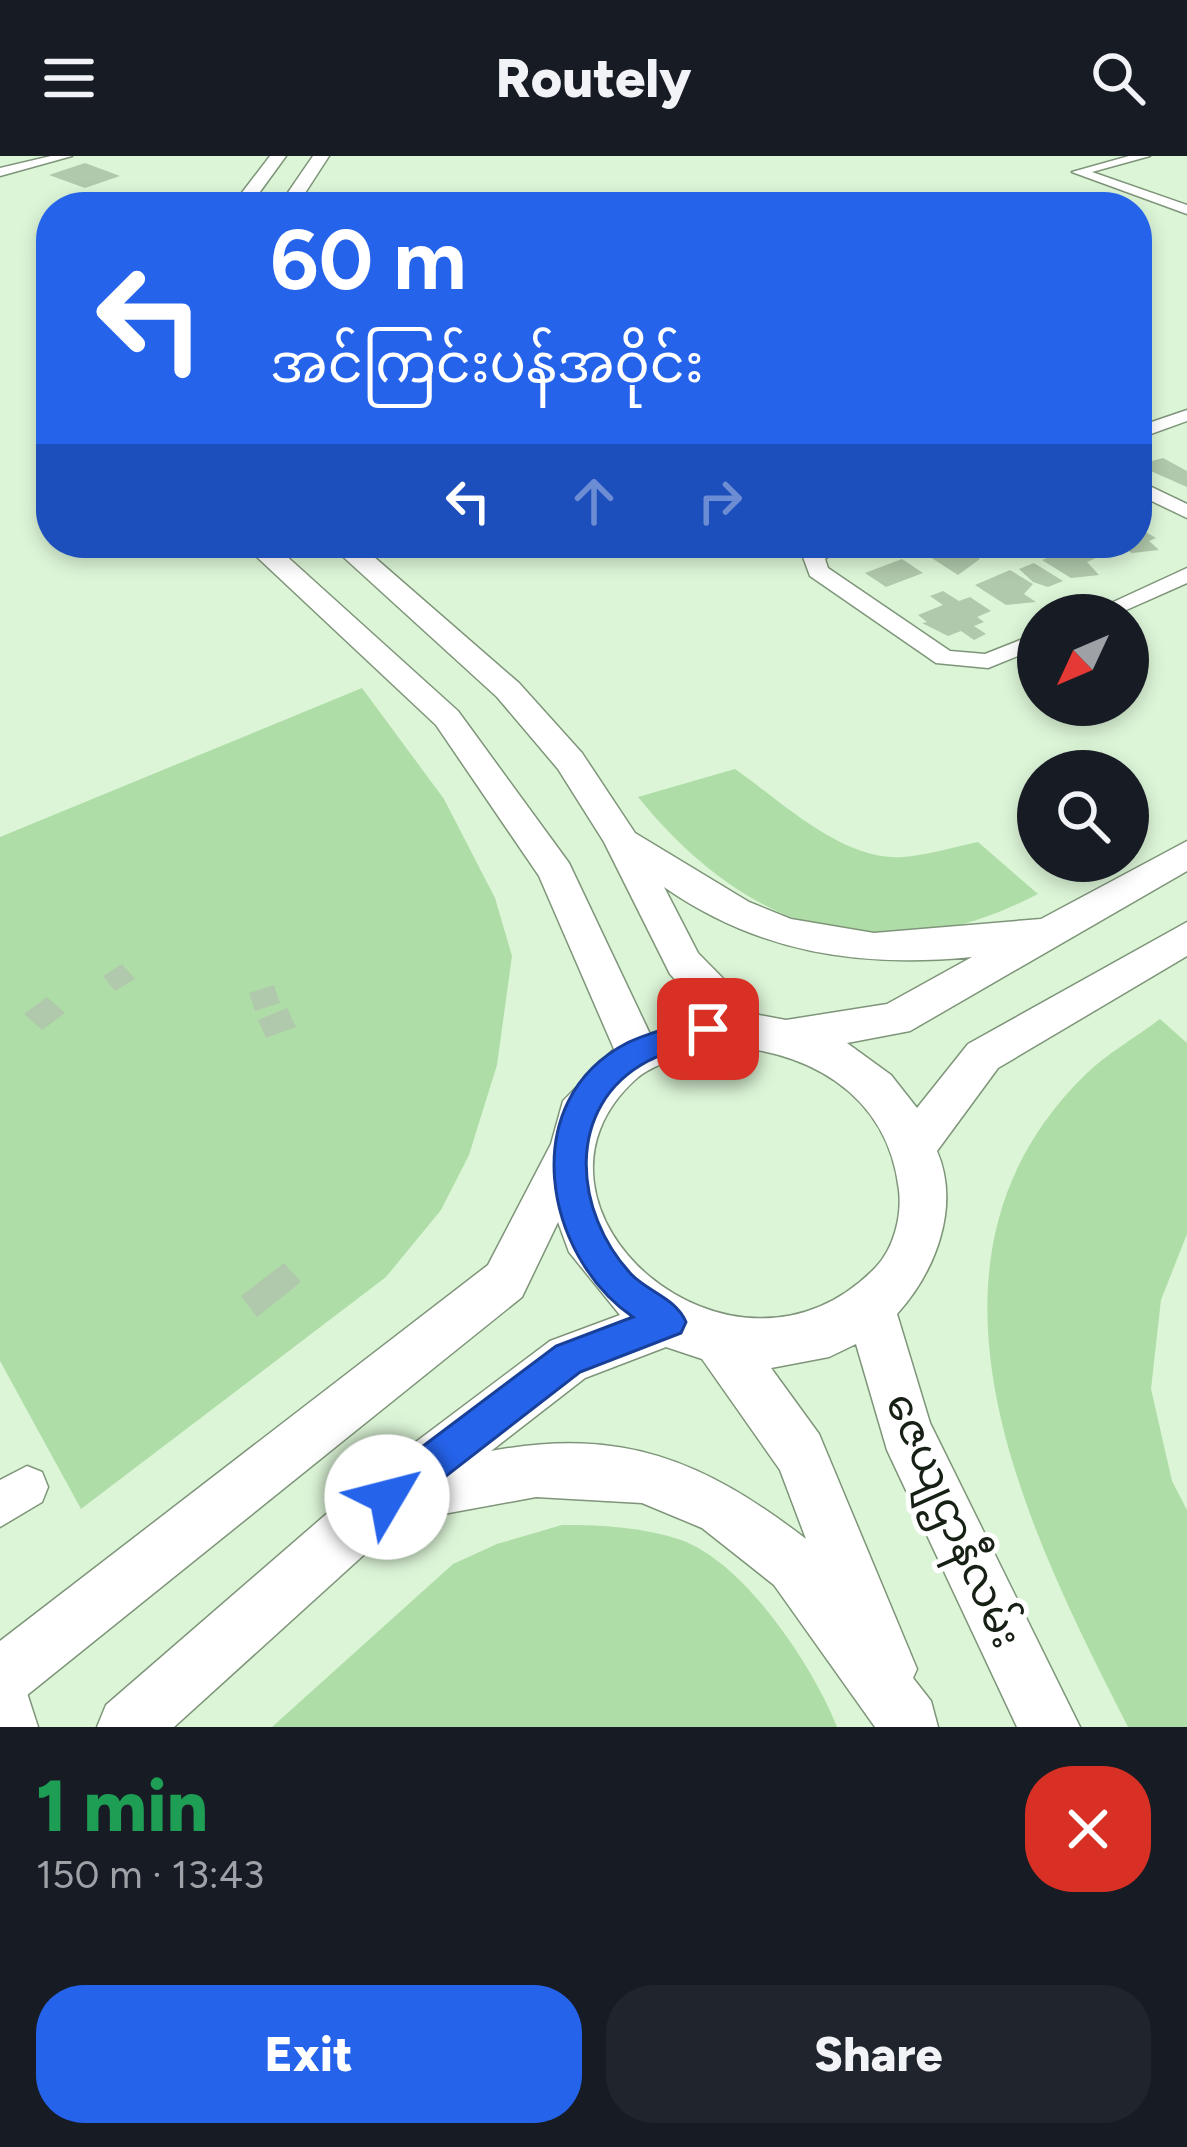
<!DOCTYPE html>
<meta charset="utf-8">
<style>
:root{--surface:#171b24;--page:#20242c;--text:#f1f3f6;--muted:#9ea1a6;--accent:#2563eb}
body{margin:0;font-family:Figtree,"Noto Sans Myanmar",sans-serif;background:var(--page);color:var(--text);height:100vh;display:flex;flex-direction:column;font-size:45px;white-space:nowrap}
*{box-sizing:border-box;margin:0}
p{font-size:39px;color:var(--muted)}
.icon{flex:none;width:66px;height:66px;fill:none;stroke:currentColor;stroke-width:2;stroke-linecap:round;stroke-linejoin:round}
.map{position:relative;height:1571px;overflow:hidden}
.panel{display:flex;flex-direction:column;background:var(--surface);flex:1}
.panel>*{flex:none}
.top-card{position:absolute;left:36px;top:36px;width:1116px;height:366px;border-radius:48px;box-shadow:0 6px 18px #0003;background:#2563eb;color:#fff;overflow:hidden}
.needle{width:78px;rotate:226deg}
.fabs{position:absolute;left:1017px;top:438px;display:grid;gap:24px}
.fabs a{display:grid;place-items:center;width:132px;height:132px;border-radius:50%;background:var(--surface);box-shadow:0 6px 18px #0003;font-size:60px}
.pin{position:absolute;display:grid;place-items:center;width:102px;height:102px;color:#fff;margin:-51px;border-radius:24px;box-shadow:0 6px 18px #0006}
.me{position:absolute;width:132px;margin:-66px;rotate:53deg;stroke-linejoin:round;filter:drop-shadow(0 0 9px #0008)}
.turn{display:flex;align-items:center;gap:42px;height:252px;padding:0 36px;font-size:54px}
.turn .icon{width:156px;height:156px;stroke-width:2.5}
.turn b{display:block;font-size:84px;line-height:102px}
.lanes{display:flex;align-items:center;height:114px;padding:0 36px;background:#0003;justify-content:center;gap:60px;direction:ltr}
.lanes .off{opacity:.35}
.round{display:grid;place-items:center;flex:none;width:126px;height:126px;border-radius:48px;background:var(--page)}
.head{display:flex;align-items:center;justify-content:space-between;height:204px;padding:0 36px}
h1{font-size:72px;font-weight:800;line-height:90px;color:#1e9e55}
.button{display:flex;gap:24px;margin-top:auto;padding:24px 36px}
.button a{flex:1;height:138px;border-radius:48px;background:var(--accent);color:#fff;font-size:48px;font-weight:800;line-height:138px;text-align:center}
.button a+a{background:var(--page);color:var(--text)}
header{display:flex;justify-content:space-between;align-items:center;height:156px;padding:0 36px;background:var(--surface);font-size:54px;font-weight:800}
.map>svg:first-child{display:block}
.green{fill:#afdda7}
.building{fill:#b0c8ab}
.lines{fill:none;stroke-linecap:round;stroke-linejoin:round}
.minor-casing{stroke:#7e9579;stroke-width:3}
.major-casing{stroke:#7e9579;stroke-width:3}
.minor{fill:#fff;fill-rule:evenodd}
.major{fill:#fff;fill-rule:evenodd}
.route{fill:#2563eb;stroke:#184099;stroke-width:3}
.labels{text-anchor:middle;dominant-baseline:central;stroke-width:10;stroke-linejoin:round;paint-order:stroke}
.near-street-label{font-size:42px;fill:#172015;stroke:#fff}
</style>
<header><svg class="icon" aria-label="menu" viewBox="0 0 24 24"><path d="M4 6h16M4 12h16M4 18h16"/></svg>Routely<svg class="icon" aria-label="search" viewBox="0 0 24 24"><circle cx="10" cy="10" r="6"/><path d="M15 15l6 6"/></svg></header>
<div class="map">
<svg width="1187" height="1571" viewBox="0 0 1187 1571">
<rect width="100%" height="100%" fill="#dcf5d7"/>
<!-- green -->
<g class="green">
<polygon points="362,532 444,643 495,742 512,800 497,909 469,999 441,1054 386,1121 81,1353 0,1205 0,681"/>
<path d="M735 613C781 645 843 706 903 701 928 699 953 691 978 686L1038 738C880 820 747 775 638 641Z"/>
<path d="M1160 863 1187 887V1078L1161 1144 1151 1233 1172 1325 1187 1354V1571H1128C1027 1373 892 1106 1086 918 1108 897 1136 881 1160 863Z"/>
<path d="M562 1369C603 1369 642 1371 681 1384 745 1407 813 1510 837 1571H272L453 1408 497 1388Z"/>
</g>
<!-- building -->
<g class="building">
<polygon points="85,7 120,20 85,32 49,19"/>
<polygon points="1163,302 1187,315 1187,331 1137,309"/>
<polygon points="1137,371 1156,382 1149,385 1159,394 1132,397 1115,387 1137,387"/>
<polygon points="928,387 955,387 980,403 958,419 916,392"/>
<polygon points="1075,390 1096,402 1087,406 1099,419 1071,422 1042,404"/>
<polygon points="902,403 923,417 886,431 865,417"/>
<polygon points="1034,407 1063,425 1048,431 1033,426 1019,413"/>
<polygon points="1010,414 1033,428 1024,438 1036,446 1006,449 975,429"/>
<polygon points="943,435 959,445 970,441 991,455 977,461 984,466 974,470 986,478 974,484 961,475 948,480 922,467 927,466 918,459 943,449 930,440"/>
<polygon points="122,808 135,823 115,835 103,820"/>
<polygon points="274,829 280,847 255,855 249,837"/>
<polygon points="47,841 65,857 42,874 24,858"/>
<polygon points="287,852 296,871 266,882 258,864"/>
<polygon points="284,1107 301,1126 257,1161 241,1140"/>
</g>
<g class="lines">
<!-- minor casing -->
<g class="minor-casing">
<g id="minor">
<polygon points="51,0 72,0 0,20 0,12"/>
<polygon points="1129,0 1150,0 1092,16 1187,49 1187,58 1072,16"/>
<polygon points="1187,254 1187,265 1137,283 1137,271"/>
<polygon points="1137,324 1187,348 1187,362 1137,338"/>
<polygon points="819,387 844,387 825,403 828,412 950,495 985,498 1038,477 1038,492 988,512 936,507 810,420 803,401"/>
<polygon points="1187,412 1187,427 1115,459 1085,459"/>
<polygon points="27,1310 42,1316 48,1331 42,1346 0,1371 0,1324"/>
<polygon points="0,1496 16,1503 38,1571 0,1571"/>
</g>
</g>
<!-- major casing -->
<g class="major-casing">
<g id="major">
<polygon points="270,0 286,0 249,51 231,51"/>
<polygon points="313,0 329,0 296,51 278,51"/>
<path d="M242 387H272L458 555 569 707 650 878 706 857 670 818 604 686 558 613 497 541 328 387H358L519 527 582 597 635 677 749 746 791 763 874 777 1041 763 1187 685V715L910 875 847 887 891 919 917 952 968 888 1187 766V800L998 912 937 995C961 1051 935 1116 897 1158L930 1267 1080 1571H1017L887 1294 856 1188 829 1201 771 1212 819 1278 917 1513 913 1522 931 1545 938 1571H875L774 1429 702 1372 642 1347 536 1341 400 1366 174 1571H97L106 1549 368 1322 550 1185 620 1159 569 1096 558 1066 522 1141 21 1544 0 1553V1485L488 1109 551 988 563 945 614 893 539 720 436 569ZM664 731C759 797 859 812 972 801L887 848 786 864 759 859 698 797ZM711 890C804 890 888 936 899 1034 902 1060 894 1092 876 1111 733 1260 495 1050 636 923 654 907 689 899 711 890ZM666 1191 702 1203 780 1314 806 1383C703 1304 622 1271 491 1295L585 1222Z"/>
</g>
</g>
<!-- minor -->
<use href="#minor" class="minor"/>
<!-- major -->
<use href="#major" class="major"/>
</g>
<!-- route -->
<path class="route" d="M708 861 722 873 718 881C696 889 668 894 648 905 563 950 574 1057 631 1118 648 1136 676 1142 686 1166L681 1177 580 1216 401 1355 387 1360 374 1355 368 1341 374 1327 556 1190 633 1161C544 1100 515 945 627 887 651 875 682 869 708 861Z"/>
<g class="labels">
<!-- near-street labels -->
<g class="near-street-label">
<text transform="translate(954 1364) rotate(66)">ဇေယျဌာနီလမ်း</text>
</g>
</g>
</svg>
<div class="fabs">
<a><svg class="needle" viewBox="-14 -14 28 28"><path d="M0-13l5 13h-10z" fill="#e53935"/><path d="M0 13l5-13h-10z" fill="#9ea1a6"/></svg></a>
<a><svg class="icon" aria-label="search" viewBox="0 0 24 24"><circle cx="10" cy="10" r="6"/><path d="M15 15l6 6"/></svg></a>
</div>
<div class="pin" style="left:708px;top:873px;background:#d93025"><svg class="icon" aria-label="arrive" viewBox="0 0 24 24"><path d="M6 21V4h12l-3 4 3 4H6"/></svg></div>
<svg class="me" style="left:387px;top:1341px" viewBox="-20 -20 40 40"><circle r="19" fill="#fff"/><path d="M0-13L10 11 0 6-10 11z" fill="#2563eb"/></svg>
<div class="top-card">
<div class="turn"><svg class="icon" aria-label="left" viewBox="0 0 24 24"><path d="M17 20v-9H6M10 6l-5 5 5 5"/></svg><div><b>60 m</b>အင်ကြင်းပန်အ၀ိုင်း</div></div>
<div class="lanes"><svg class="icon" aria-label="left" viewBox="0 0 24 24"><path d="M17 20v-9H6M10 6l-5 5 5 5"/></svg><svg class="icon off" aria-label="ahead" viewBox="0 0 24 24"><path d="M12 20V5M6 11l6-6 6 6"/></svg><svg class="icon off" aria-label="right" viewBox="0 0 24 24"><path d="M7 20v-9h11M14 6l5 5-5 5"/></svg></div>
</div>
</div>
<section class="panel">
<div class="head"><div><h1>1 min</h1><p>150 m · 13:43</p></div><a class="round" style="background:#d93025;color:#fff"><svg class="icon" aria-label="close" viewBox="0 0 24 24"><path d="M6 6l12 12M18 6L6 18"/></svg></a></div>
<div class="button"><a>Exit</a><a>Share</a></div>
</section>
